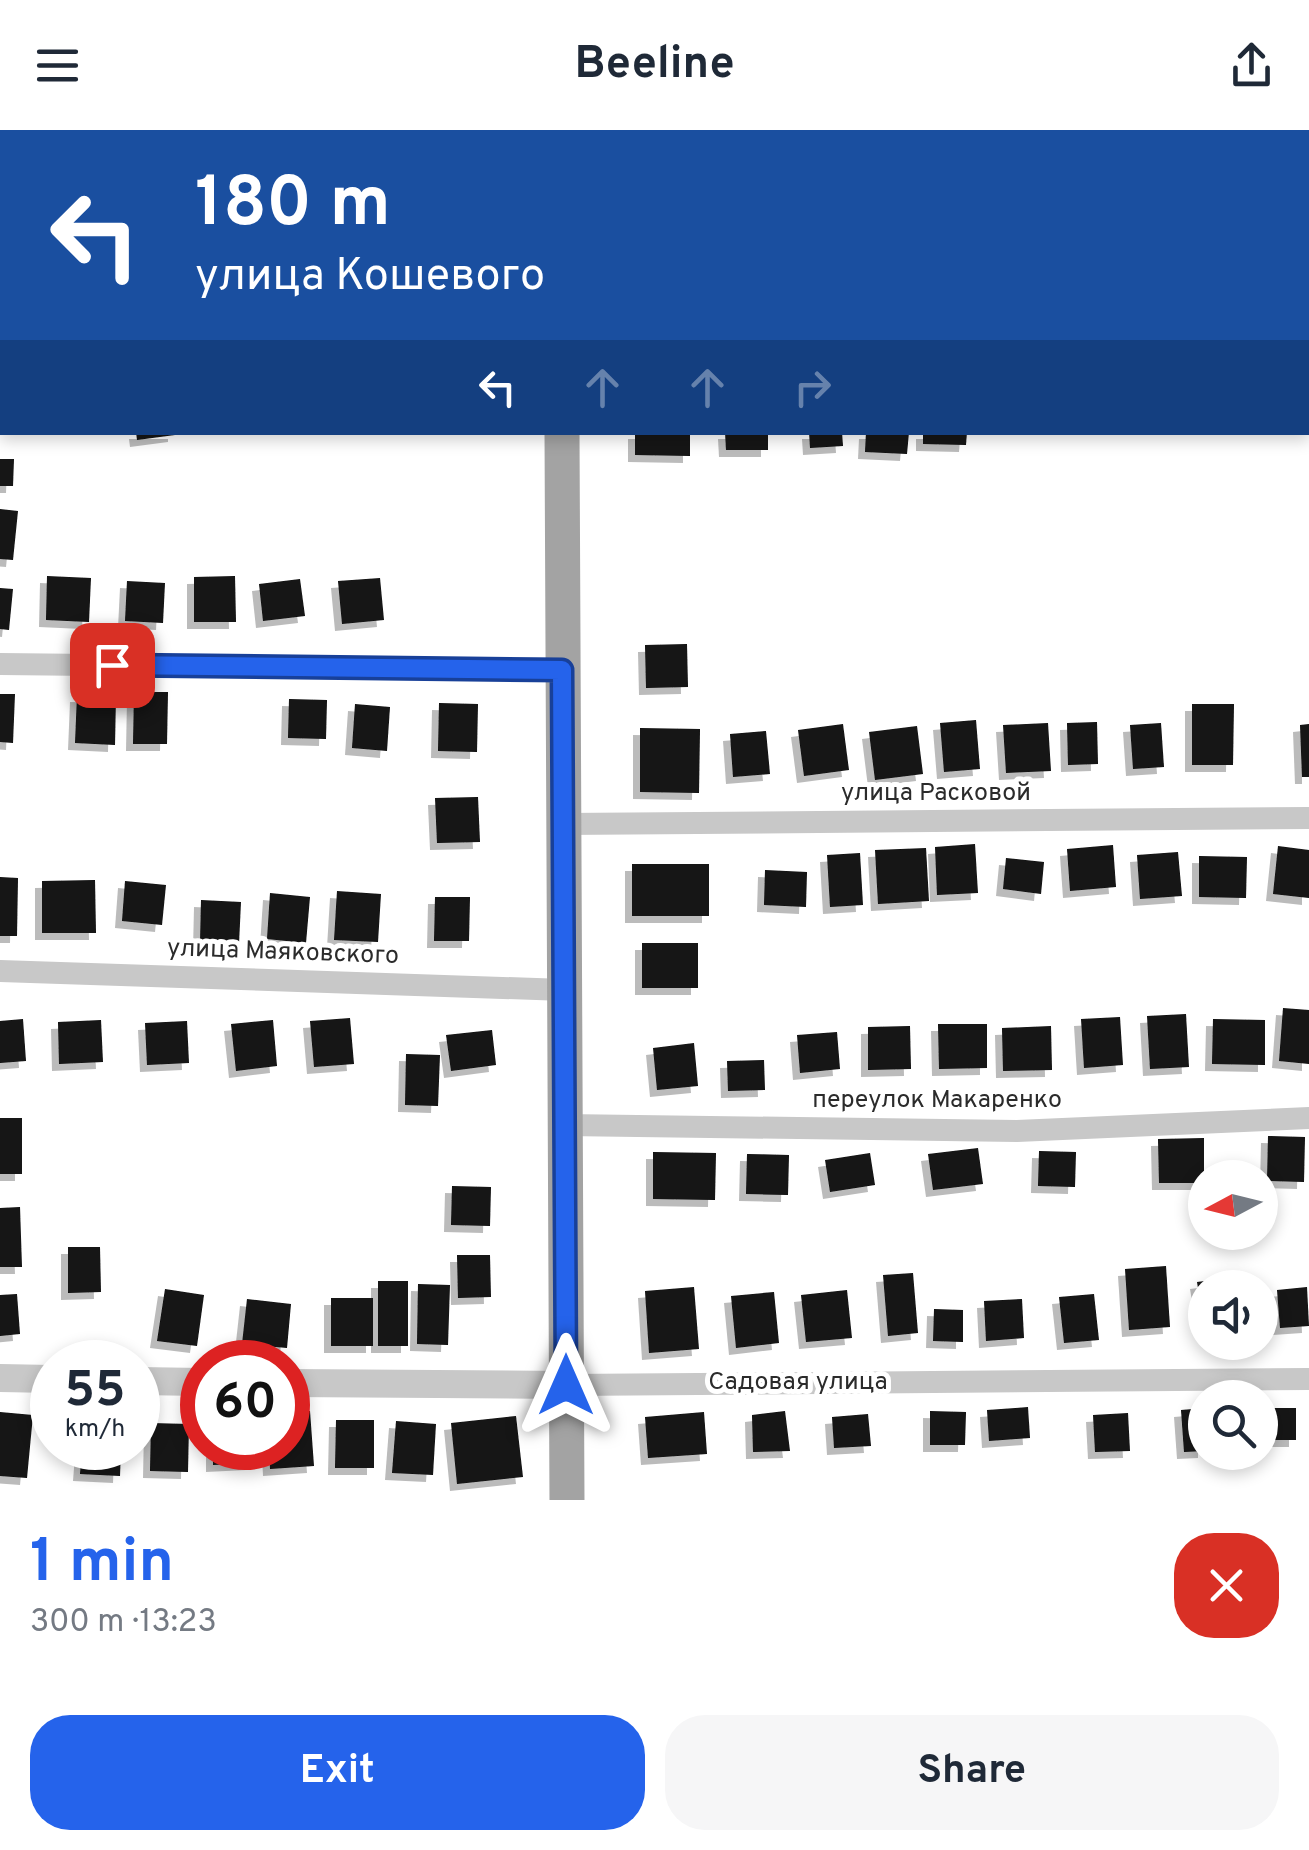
<!DOCTYPE html>
<meta charset="utf-8">
<style>
:root{--surface:#fff;--page:#f6f6f7;--text:#1f2937;--muted:#747a83;--accent:#2563eb}
body{margin:0;font-family:Overpass,sans-serif;background:var(--page);color:var(--text);height:100vh;display:flex;flex-direction:column;font-size:38px;white-space:nowrap}
*{box-sizing:border-box;margin:0}
p{font-size:32px;color:var(--muted)}
.icon{flex:none;width:55px;height:55px;fill:none;stroke:currentColor;stroke-width:2;stroke-linecap:round;stroke-linejoin:round}
.map{position:relative;height:1370px;overflow:hidden}
.panel{display:flex;flex-direction:column;background:var(--surface);flex:1}
.panel>*{flex:none}
.top-card{position:absolute;left:0px;top:0px;width:1310px;height:305px;box-shadow:0 5px 15px #0003;background:#1a4fa0;color:#fff;overflow:hidden}
.needle{width:65px;rotate:263deg}
.fabs{position:absolute;left:1188px;top:1030px;display:grid;gap:20px}
.fabs a{display:grid;place-items:center;width:90px;height:90px;border-radius:50%;background:var(--surface);box-shadow:0 5px 15px #0003;font-size:50px}
.speed{position:absolute;left:30px;top:1210px;display:flex;gap:20px;font-size:50px;font-weight:700;text-align:center}
.speed>*{display:grid;place-content:center;width:130px;height:130px;border-radius:50%;background:var(--surface);box-shadow:0 5px 15px #0003;line-height:1}
.speed small{font-size:25px;font-weight:400}
.speed .limit{border:15px solid #d22;background:#fff;color:#111}
.pin{position:absolute;display:grid;place-items:center;width:85px;height:85px;color:#fff;margin:-42px;border-radius:20px;box-shadow:0 5px 15px #0006}
.me{position:absolute;width:110px;margin:-55px;rotate:0deg;stroke-linejoin:round;filter:drop-shadow(0 0 8px #0008)}
.turn{display:flex;align-items:center;gap:35px;height:210px;padding:0 30px;font-size:45px}
.turn .icon{width:130px;height:130px;stroke-width:2.5}
.turn b{display:block;font-size:70px;line-height:85px}
.lanes{display:flex;align-items:center;height:95px;padding:0 30px;background:#0003;justify-content:center;gap:50px;direction:ltr}
.lanes .off{opacity:.35}
.round{display:grid;place-items:center;flex:none;width:105px;height:105px;border-radius:40px;background:var(--page)}
.overview{display:flex;align-items:center;justify-content:space-between;height:170px;padding:0 30px}
h1{font-size:60px;font-weight:700;line-height:75px;color:var(--accent)}
.primary-button{display:flex;gap:20px;margin-top:auto;padding:20px 30px}
.primary-button a{flex:1;height:115px;border-radius:40px;background:var(--accent);color:#fff;font-size:40px;font-weight:700;line-height:115px;text-align:center}
.primary-button a+a{background:var(--page);color:var(--text)}
header{display:flex;justify-content:space-between;align-items:center;height:130px;padding:0 30px;background:var(--surface);font-size:45px;font-weight:700}
.map>svg:first-child{display:block}
.building{fill:#121212;filter:url(#shadow)}
.lines{fill:none;stroke-linecap:round;stroke-linejoin:round}
.minor{stroke:#c8c8c8;stroke-width:22}
.tertiary{stroke:#c8c8c8;stroke-width:28}
.primary{stroke:#a3a3a3;stroke-width:35}
.route-casing{stroke:#184099;stroke-width:25}
.route{stroke:#2563eb;stroke-width:18}
.labels{text-anchor:middle;dominant-baseline:central;stroke-width:10;stroke-linejoin:round;paint-order:stroke}
.street-label{font-size:25px;fill:#2b2b2b;stroke:#fff}
</style>
<header><svg class="icon" aria-label="menu" viewBox="0 0 24 24"><path d="M4 6h16M4 12h16M4 18h16"/></svg>Beeline<svg class="icon" aria-label="share" viewBox="0 0 24 24"><path d="M12 15V3M7 8l5-5 5 5M5 13v7h14v-7"/></svg></header>
<div class="map">
<svg width="1309" height="1370" viewBox="0 0 1309 1370">
<defs>
<filter id="shadow"><feDropShadow dx="-7" dy="7" stdDeviation="0" flood-color="#0004"/></filter>
</defs>
<rect width="100%" height="100%" fill="#fff"/>
<!-- building -->
<g class="building">
<polygon points="136,302 175,302 175,305 137,310"/>
<polygon points="635,302 690,302 690,326 635,325"/>
<polygon points="725,302 768,302 768,320 726,320"/>
<polygon points="809,302 842,302 843,316 810,318"/>
<polygon points="866,302 909,302 907,324 865,322"/>
<polygon points="923,302 967,302 966,315 923,314"/>
<polygon points="0,329 14,329 13,356 0,356"/>
<polygon points="0,379 18,381 13,430 0,429"/>
<polygon points="47,446 91,448 89,492 46,490"/>
<polygon points="235,446 236,492 194,492 194,447"/>
<polygon points="380,448 384,490 342,494 338,451"/>
<polygon points="300,449 305,486 263,491 259,454"/>
<polygon points="127,451 165,453 163,493 125,491"/>
<polygon points="0,458 13,459 9,500 0,499"/>
<polygon points="687,514 688,557 646,558 645,515"/>
<polygon points="134,562 168,562 167,614 133,614"/>
<polygon points="0,564 15,564 13,613 0,612"/>
<polygon points="77,565 116,566 115,615 75,613"/>
<polygon points="289,569 327,570 326,609 288,608"/>
<polygon points="439,573 478,574 477,622 438,621"/>
<polygon points="355,574 390,577 387,621 352,618"/>
<polygon points="1192,574 1234,574 1233,635 1192,635"/>
<polygon points="976,590 980,639 944,642 940,593"/>
<polygon points="1097,592 1098,634 1068,635 1067,593"/>
<polygon points="1048,593 1051,641 1006,643 1003,595"/>
<polygon points="1161,593 1164,637 1133,639 1130,595"/>
<polygon points="843,594 849,640 804,646 798,600"/>
<polygon points="1309,594 1309,647 1302,647 1300,595"/>
<polygon points="917,596 923,644 875,650 869,602"/>
<polygon points="640,598 700,599 699,663 640,662"/>
<polygon points="766,601 770,644 733,647 730,604"/>
<polygon points="478,667 480,712 437,713 435,668"/>
<polygon points="975,714 978,763 937,765 935,717"/>
<polygon points="1113,715 1116,757 1070,761 1067,719"/>
<polygon points="1278,716 1309,720 1309,768 1273,764"/>
<polygon points="926,718 929,771 878,774 875,720"/>
<polygon points="1178,722 1182,766 1140,769 1137,725"/>
<polygon points="860,723 863,775 830,777 827,725"/>
<polygon points="1199,726 1247,727 1246,768 1199,767"/>
<polygon points="1006,728 1044,732 1041,764 1003,759"/>
<rect x="632" y="734" width="77" height="52"/>
<polygon points="765,740 807,742 806,777 764,775"/>
<polygon points="0,747 18,748 17,806 0,806"/>
<polygon points="95,750 96,803 42,803 42,751"/>
<polygon points="125,751 166,755 162,795 122,791"/>
<polygon points="337,761 381,764 378,812 334,810"/>
<polygon points="270,763 310,767 306,813 267,809"/>
<polygon points="435,767 470,767 469,811 434,811"/>
<polygon points="201,770 241,772 239,814 200,813"/>
<rect x="642" y="813" width="56" height="45"/>
<polygon points="1283,878 1309,880 1309,934 1279,931"/>
<polygon points="1186,884 1189,937 1150,939 1147,886"/>
<polygon points="1120,887 1123,935 1084,938 1081,889"/>
<polygon points="350,888 354,934 314,937 310,891"/>
<polygon points="23,889 26,931 0,933 0,891"/>
<polygon points="1213,889 1265,890 1265,935 1212,934"/>
<polygon points="101,890 103,932 59,934 58,892"/>
<polygon points="273,890 277,936 236,941 231,894"/>
<polygon points="187,891 189,933 147,935 145,893"/>
<polygon points="938,894 987,894 987,938 939,939"/>
<polygon points="910,896 911,939 868,940 868,897"/>
<polygon points="1051,896 1052,940 1003,941 1002,898"/>
<polygon points="492,900 496,935 451,941 446,905"/>
<polygon points="837,902 840,939 800,943 797,905"/>
<polygon points="694,913 698,956 657,960 653,918"/>
<polygon points="406,924 440,925 438,976 405,975"/>
<polygon points="764,930 765,960 728,961 727,931"/>
<rect x="0" y="988" width="22" height="56"/>
<polygon points="1268,1006 1305,1007 1304,1052 1267,1051"/>
<polygon points="1204,1008 1204,1053 1159,1053 1158,1009"/>
<polygon points="978,1018 983,1054 933,1060 928,1024"/>
<polygon points="1039,1021 1076,1022 1075,1057 1038,1056"/>
<polygon points="653,1022 716,1023 715,1070 653,1069"/>
<polygon points="870,1023 875,1055 830,1062 825,1030"/>
<polygon points="747,1024 789,1025 788,1065 746,1064"/>
<polygon points="452,1056 491,1057 490,1096 451,1095"/>
<polygon points="20,1077 22,1137 0,1137 0,1078"/>
<polygon points="68,1117 100,1117 101,1162 68,1163"/>
<polygon points="457,1125 490,1125 491,1167 458,1168"/>
<polygon points="1166,1136 1170,1197 1129,1200 1125,1139"/>
<polygon points="913,1143 918,1203 888,1206 883,1145"/>
<polygon points="1236,1147 1238,1158 1205,1158 1203,1189 1197,1152"/>
<rect x="378" y="1151" width="30" height="65"/>
<polygon points="418,1154 450,1155 448,1215 417,1214"/>
<polygon points="694,1157 699,1219 649,1223 645,1161"/>
<polygon points="1307,1157 1309,1196 1280,1198 1277,1160"/>
<polygon points="165,1159 204,1165 197,1216 157,1211"/>
<polygon points="847,1160 852,1208 806,1212 801,1165"/>
<polygon points="774,1162 779,1213 736,1218 731,1166"/>
<polygon points="17,1164 20,1204 0,1206 0,1165"/>
<polygon points="1094,1164 1099,1210 1064,1213 1059,1167"/>
<rect x="331" y="1168" width="42" height="48"/>
<polygon points="247,1169 291,1174 287,1218 242,1214"/>
<polygon points="1022,1169 1024,1208 986,1211 984,1171"/>
<polygon points="934,1179 963,1180 963,1212 933,1211"/>
<polygon points="1028,1277 1030,1308 989,1311 987,1280"/>
<polygon points="1205,1278 1205,1321 1184,1322 1181,1280"/>
<rect x="1262" y="1278" width="34" height="32"/>
<polygon points="310,1281 314,1336 270,1339 269,1318 288,1318 288,1282"/>
<polygon points="785,1281 790,1321 753,1322 752,1285"/>
<polygon points="930,1281 966,1282 965,1315 930,1315"/>
<polygon points="0,1282 33,1285 27,1348 0,1346"/>
<polygon points="704,1282 707,1324 648,1328 645,1287"/>
<polygon points="1128,1283 1130,1321 1095,1322 1093,1285"/>
<polygon points="868,1284 871,1316 834,1318 832,1287"/>
<polygon points="516,1286 523,1347 457,1354 451,1293"/>
<polygon points="336,1290 374,1290 374,1338 335,1338"/>
<polygon points="396,1291 436,1294 433,1345 392,1343"/>
<polygon points="151,1293 189,1294 188,1342 150,1341"/>
<polygon points="82,1318 121,1318 120,1346 80,1344"/>
<polygon points="213,1318 252,1318 253,1333 213,1335"/>
</g>
<g class="lines">
<!-- minor -->
<g class="minor">
<polyline points="0,225 2,225"/>
<polyline points="1308,225 1309,225"/>
<polyline points="0,534 562,540"/>
<polyline points="563,694 1309,688"/>
<polyline points="0,841 565,860"/>
<polyline points="565,995 1017,1001 1309,988"/>
<polyline points="566,1255 1309,1249"/>
</g>
<!-- tertiary -->
<g class="tertiary">
<polyline points="0,1248 52,1249"/>
<polyline points="138,1251 202,1252"/>
<polyline points="288,1253 566,1255"/>
</g>
<!-- primary -->
<g class="primary">
<polyline points="564,2 564,0"/>
<polyline points="562,302 567,1370"/>
</g>
</g>
<g class="lines">
<!-- route casing -->
<g class="route-casing">
<polyline id="route" points="112,535 562,540 566,1255"/>
</g>
<!-- route -->
<use href="#route" class="route"/>
</g>
<g class="labels">
<!-- street labels -->
<g class="street-label">
<text x="936" y="664">улица Расковой</text>
<text transform="translate(283 823) rotate(2)">улица Маяковского</text>
<text x="937" y="971">переулок Макаренко</text>
<text x="798" y="1253">Садовая улица</text>
</g>
</g>
</svg>
<div class="fabs">
<a><svg class="needle" viewBox="-14 -14 28 28"><path d="M0-13l5 13h-10z" fill="#e53935"/><path d="M0 13l5-13h-10z" fill="#747a83"/></svg></a>
<a><svg class="icon" aria-label="sound" viewBox="0 0 24 24"><path d="M4 9h4l5-4v14l-5-4H4zM17 9q2 3 0 6"/></svg></a>
<a><svg class="icon" aria-label="search" viewBox="0 0 24 24"><circle cx="10" cy="10" r="6"/><path d="M15 15l6 6"/></svg></a>
</div>
<div class="speed"><div>55<small>km/h</small></div><div class="limit">60</div></div>
<div class="pin" style="left:112px;top:535px;background:#d93025"><svg class="icon" aria-label="arrive" viewBox="0 0 24 24"><path d="M6 21V4h12l-3 4 3 4H6"/></svg></div>
<svg class="me" style="left:566px;top:1255px" viewBox="-20 -20 40 40"><path d="M0-17L14 15 0 8-14 15z" fill="#2563eb" stroke="#fff" stroke-width="4"/></svg>
<div class="top-card">
<div class="turn"><svg class="icon" aria-label="left" viewBox="0 0 24 24"><path d="M17 20v-9H6M10 6l-5 5 5 5"/></svg><div><b>180 m</b>улица Кошевого</div></div>
<div class="lanes"><svg class="icon" aria-label="left" viewBox="0 0 24 24"><path d="M17 20v-9H6M10 6l-5 5 5 5"/></svg><svg class="icon off" aria-label="ahead" viewBox="0 0 24 24"><path d="M12 20V5M6 11l6-6 6 6"/></svg><svg class="icon off" aria-label="ahead" viewBox="0 0 24 24"><path d="M12 20V5M6 11l6-6 6 6"/></svg><svg class="icon off" aria-label="right" viewBox="0 0 24 24"><path d="M7 20v-9h11M14 6l5 5-5 5"/></svg></div>
</div>
</div>
<section class="panel">
<div class="overview"><div><h1>1 min</h1><p>300 m · 13:23</p></div><a class="round" style="background:#d93025;color:#fff"><svg class="icon" aria-label="close" viewBox="0 0 24 24"><path d="M6 6l12 12M18 6L6 18"/></svg></a></div>
<div class="primary-button"><a>Exit</a><a>Share</a></div>
</section>
